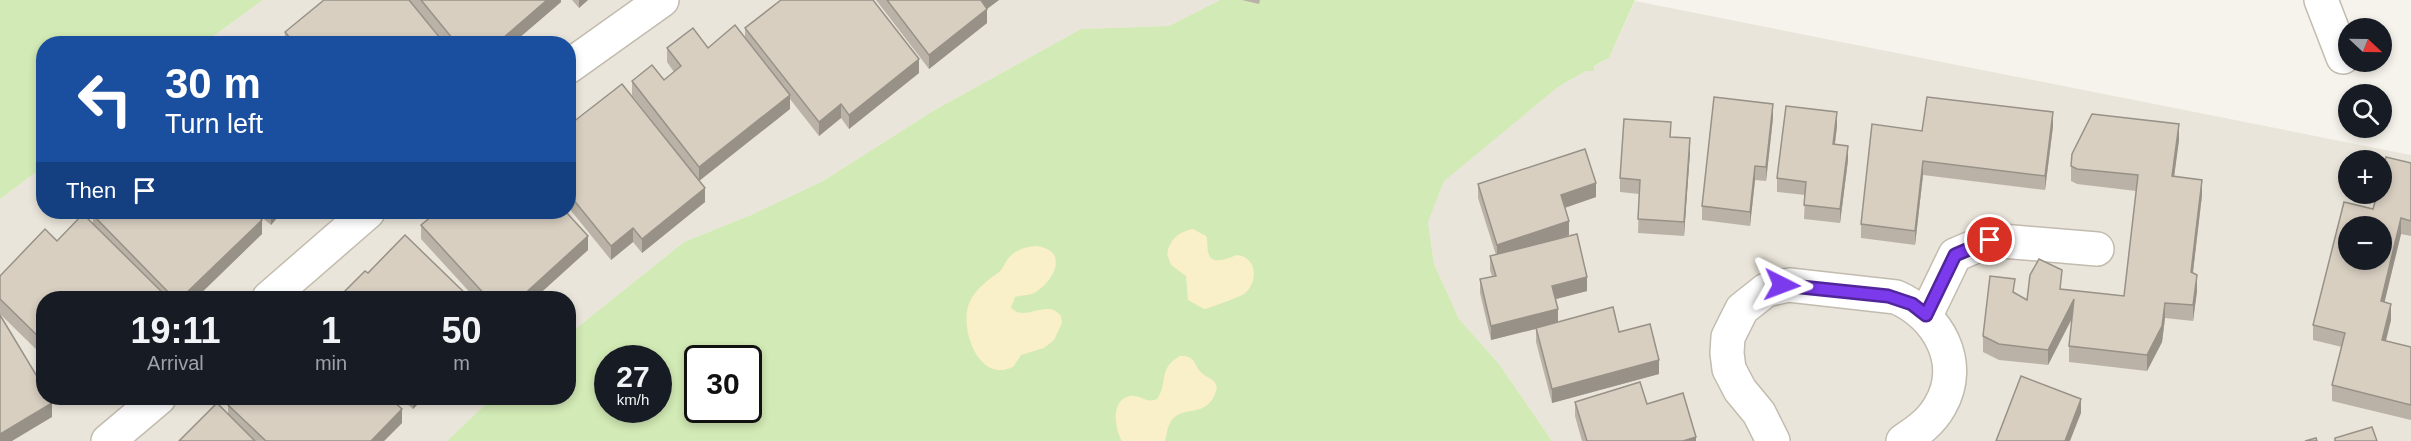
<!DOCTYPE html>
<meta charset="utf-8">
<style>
:root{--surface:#171b24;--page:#242831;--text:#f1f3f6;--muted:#9ea1a6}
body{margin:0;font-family:Helvetica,sans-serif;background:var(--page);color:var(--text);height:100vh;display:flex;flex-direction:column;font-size:22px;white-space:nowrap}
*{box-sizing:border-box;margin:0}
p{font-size:20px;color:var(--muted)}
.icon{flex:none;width:33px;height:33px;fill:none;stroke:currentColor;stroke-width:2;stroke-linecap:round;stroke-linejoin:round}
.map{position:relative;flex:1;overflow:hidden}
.sheet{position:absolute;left:36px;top:291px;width:540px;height:114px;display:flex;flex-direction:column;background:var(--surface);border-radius:24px;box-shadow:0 3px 9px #0003}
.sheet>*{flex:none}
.banner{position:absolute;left:36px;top:36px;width:540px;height:183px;border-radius:24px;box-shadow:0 3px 9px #0003;background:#1a4fa0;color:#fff;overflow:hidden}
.needle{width:39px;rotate:112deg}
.buttons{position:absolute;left:2338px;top:18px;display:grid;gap:12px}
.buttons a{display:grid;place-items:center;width:54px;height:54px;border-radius:50%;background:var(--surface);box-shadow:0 3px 9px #0003;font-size:30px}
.speed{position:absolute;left:594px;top:345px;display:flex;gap:12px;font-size:30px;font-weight:700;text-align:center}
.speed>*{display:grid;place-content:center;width:78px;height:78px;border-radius:50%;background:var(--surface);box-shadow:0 3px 9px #0003;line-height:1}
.speed small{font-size:15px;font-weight:400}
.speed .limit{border:3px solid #111;border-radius:9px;background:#fff;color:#111}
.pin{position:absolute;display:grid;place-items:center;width:51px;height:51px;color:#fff;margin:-26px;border:3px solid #fff;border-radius:50%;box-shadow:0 2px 6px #0007}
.me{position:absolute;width:66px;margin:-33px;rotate:93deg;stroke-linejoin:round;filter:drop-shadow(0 0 4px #0008)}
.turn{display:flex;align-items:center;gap:21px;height:126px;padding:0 30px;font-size:27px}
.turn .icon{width:78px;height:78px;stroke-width:2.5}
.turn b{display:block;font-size:42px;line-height:51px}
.then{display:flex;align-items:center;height:57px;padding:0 30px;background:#0003;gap:12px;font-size:22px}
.eta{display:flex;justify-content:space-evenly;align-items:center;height:102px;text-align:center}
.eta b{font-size:36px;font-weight:600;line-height:42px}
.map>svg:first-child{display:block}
.residential{fill:#eae5da;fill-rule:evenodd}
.green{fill:#d2eab5;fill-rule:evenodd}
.sand{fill:#f9efc9}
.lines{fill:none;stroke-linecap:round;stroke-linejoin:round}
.minor-casing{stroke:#c2bbae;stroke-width:36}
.minor{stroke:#fff;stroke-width:33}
.wall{fill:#bab2a6}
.shaded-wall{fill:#979187}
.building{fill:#d8cfc1;stroke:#979187;stroke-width:1.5;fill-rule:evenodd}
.route-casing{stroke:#51269a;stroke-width:15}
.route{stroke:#7c3aed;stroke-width:10}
</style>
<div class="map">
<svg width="2411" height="441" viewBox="0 0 2411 441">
<rect width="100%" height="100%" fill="#f6f3ec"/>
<!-- residential -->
<g class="residential">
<polygon points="263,0 1220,0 1169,26 1081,29 933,111 823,181 751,215 684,242 569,334 568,298 44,298 44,398 492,398 447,441 0,441 0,199 43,167 44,212 568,212 568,44 204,43"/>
<path d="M1635 1 2411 155V441H1552L1499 364 1459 319 1434 264 1428 222 1443 181 1558 87 1609 58ZM2349 160H2382V194H2349ZM2349 226H2382V260H2349Z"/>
</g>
<!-- green -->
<g class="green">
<polygon points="0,0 263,0 204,43 44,44 43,167 0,199"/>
<path d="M1220 0H1635L1609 58 1594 66V71H1586L1558 87 1444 181 1428 222 1434 264 1459 319 1499 364 1552 441H447L492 398H568L569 334 684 242 751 215 823 181 933 111 1081 29 1169 26ZM608 358H658V410H608ZM698 358H748V410H698Z"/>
</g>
<!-- sand -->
<g class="sand">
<path d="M1193 229 1206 236C1208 242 1207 245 1208 251 1210 267 1228 258 1237 255 1257 257 1259 282 1244 294 1241 296 1208 309 1204 309L1188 300 1186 276 1171 265 1167 254C1170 239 1178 232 1193 229Z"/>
<path d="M1035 246C1070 249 1055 281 1034 293 1028 296 1021 295 1015 297L1011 307C1023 324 1047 297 1061 316L1062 323 1054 340 1044 348 1021 355 1013 367C978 384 958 326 970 301 975 290 989 279 999 272 1003 269 1004 264 1007 260 1013 251 1024 247 1035 246Z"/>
<path d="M1180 356C1197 355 1193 366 1203 374 1210 380 1215 378 1217 388 1208 422 1182 402 1170 423 1167 428 1167 435 1165 441H1122C1115 429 1110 400 1130 396 1140 394 1146 404 1157 399 1169 382 1157 369 1180 356Z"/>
</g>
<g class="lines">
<!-- minor casing -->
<g class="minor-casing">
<g id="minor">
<polyline points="2321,0 2343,57"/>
<polyline points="568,67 662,0"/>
<polyline points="269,298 368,212"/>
<polyline points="1926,315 1955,255 1990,240 2097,249"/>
<polyline points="108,441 159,398"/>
<path d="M1773 441 1759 413 1740 390 1729 369 1727 353 1728 337 1742 309 1766 290 1789 285 1896 297C1938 315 1965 363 1940 406 1931 422 1918 431 1903 441"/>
</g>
</g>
<!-- minor -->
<use href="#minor" class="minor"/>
</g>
<!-- wall -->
<g class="wall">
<polygon points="409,0 561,0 561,2 512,44 446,44"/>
<polygon points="572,0 588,0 579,8"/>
<polygon points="876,0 999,0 987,9 987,23 929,69"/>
<polygon points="1242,0 1260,0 1259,4"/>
<polygon points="745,28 919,73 849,129 841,118 819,136 790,99 790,109 699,181 705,202 642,253 633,242 611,260 568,207 568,126 690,169 632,95 632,81 664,80 674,72 667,62 667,48 708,48 745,38"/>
<polygon points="285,32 445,44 285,44"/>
<polygon points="1773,118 1766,181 1755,180 1750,226 1702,220 1702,206"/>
<polygon points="1837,126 1835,144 1848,160 1840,223 1804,219 1805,195 1777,192 1777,178"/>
<polygon points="2053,126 2045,190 1923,175 1915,245 1861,238 1861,224 1922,131"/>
<polygon points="1671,137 1690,152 1684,236 1638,233 1639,194 1620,192 1620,178"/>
<polygon points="2179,140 2174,176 2202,195 2193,273 2197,291 2193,321 2165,318 2162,342 2147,371 2069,362 2069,346 2072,319 2048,365 1999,360 1983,352 1983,336 2015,293 2027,300 2062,289 2124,296 2136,191 2077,184 2071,181 2071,166"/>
<polygon points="2411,163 2411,236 2401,234 2384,302 2391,320 2386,341 2411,347 2411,420 2332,401 2332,385 2342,347 2313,340 2313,325 2373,209"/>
<polygon points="1478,184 1596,197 1565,208 1569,235 1557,239 1587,291 1556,299 1558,322 1619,332 1659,374 1552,403 1536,342 1536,329 1491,340 1480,293 1480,279 1492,276 1490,270 1490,256 1496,255 1478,198"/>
<polygon points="255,212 282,212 271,225"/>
<polygon points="93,215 262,234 196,298 44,298 44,357 0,314 0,276 57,241 93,224"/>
<polygon points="421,225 588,250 535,298 475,298 421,239"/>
<polygon points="400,398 424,398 413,409"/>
<polygon points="1575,402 1647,404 1696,441 1582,441 1575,416"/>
<polygon points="228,405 402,423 384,441 179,441 228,414"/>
</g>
<!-- shaded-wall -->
<g class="shaded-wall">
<polygon points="547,0 561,0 561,2 512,44 496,44"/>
<polygon points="579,0 588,0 579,8"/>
<polygon points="981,0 999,0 980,14"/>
<polygon points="987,9 987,23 929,69 929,55"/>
<polygon points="919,59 919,73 849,129 849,115"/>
<polygon points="790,95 790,109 699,181 699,167"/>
<polygon points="841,104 841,118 819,136 819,122"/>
<polygon points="1773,104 1773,118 1766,181 1766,167"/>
<polygon points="1837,112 1837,126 1833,158 1833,144"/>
<polygon points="2053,112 2053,126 2045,190 2045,176"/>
<polygon points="2179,124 2179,140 2172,192 2172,176"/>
<polygon points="1690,138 1690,152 1684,236 1684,222"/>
<polygon points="1848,146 1848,160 1840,223 1840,209"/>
<polygon points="1923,161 1923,175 1915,245 1915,231"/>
<polygon points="1755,166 1755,180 1750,226 1750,212"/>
<polygon points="2202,180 2202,195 2191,288 2191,272"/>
<polygon points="1596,183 1596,197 1561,209 1561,195"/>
<polygon points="705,188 705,202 642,253 642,239"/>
<polygon points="271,212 282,212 271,225"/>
<polygon points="2401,218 2401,234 2381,317 2381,301"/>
<polygon points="262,220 262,234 196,298 181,298"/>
<polygon points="1569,221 1569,235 1497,259 1497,245"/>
<polygon points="633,228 633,242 611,260 611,246"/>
<polygon points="588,236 588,250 535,298 520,298"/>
<polygon points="2197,275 2197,291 2193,321 2193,305"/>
<polygon points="1587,277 1587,291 1552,300 1552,286"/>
<polygon points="2074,299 2074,314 2048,365 2048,350"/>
<polygon points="2165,303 2165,318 2162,342 2147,371 2147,355"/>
<polygon points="2391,304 2391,320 2382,355 2382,340"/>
<polygon points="1558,309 1558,323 1491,340 1491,326"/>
<polygon points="1659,360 1659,374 1552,403 1552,389"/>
<polygon points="413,398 424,398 413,409"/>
<polygon points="2081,399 2081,413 2070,441 2065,441"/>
<polygon points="52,403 52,417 12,441 0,441 0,434"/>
<polygon points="402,409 402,423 384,441 371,441"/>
<polygon points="1696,437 1696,441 1683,441"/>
</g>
<!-- building -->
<g class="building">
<polygon points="324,0 409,0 445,44 295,44 285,32"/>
<polygon points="421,0 547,0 496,44 457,44"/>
<polygon points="781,0 873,0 919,59 849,115 841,104 819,122 745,28"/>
<polygon points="887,0 981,0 987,9 929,55"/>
<polygon points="735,25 790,95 699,167 632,81 652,65 664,80 681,66 667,48 693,28 708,48"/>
<polygon points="622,84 705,188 642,239 633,228 611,246 568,193 568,126"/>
<polygon points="1714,97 1773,104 1766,167 1755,166 1750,212 1702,206"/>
<polygon points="1927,97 2053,112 2045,176 1923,161 1915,231 1861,224 1872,124 1922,131"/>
<polygon points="1786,106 1837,112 1833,144 1848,146 1840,209 1804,205 1806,182 1777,178"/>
<polygon points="2092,114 2179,124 2172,176 2202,180 2191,272 2197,275 2193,305 2165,303 2162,326 2147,355 2069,346 2074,299 2048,350 1999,344 1983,336 1990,276 2015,279 2013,292 2027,300 2030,275 2039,259 2062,270 2060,289 2124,296 2138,175 2077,169 2071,166 2072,154"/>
<polygon points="1624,119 1671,122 1670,137 1690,138 1684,222 1638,219 1640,180 1620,178"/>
<polygon points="1585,149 1596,183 1561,195 1569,221 1497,245 1478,184"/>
<path d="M2386 157 2411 163V221L2401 218 2381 301 2391 304 2382 340 2411 347V405L2332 385 2345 333 2313 325 2344 202 2373 209 2377 194H2382V174ZM2349 226H2382V260H2349Z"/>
<polygon points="97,212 253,212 262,220 181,298 174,298 93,215"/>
<polygon points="437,212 566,212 588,236 520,298 488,298 421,225"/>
<polygon points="83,214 168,298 44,298 44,342 0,299 0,276 45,229 57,241"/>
<polygon points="1577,234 1587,277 1552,286 1558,309 1491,326 1480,279 1496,276 1490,256"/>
<polygon points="405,235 470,298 338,298 365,271 368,273"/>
<polygon points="1613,307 1619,332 1650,324 1659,360 1552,389 1536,328"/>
<polygon points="0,315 44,388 44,398 49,398 52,403 0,434"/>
<polygon points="2021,376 2081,399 2065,441 1996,441"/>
<polygon points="1640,382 1647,404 1683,393 1696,437 1683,441 1587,441 1575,402"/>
<polygon points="235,398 390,398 402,409 371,441 266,441 228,405"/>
<polygon points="217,403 255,441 179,441"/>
<polygon points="2372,427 2377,441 2335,441 2335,438"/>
<polygon points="2316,438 2317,441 2305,441"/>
</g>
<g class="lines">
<!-- route casing -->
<g class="route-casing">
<polyline id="route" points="1782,285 1888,296 1912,304 1926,315 1955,255 1990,240"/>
</g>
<!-- route -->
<use href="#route" class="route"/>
</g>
</svg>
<div class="buttons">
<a><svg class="needle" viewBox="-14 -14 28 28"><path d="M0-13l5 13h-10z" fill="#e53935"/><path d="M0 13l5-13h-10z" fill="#9ea1a6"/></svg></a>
<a><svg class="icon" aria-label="search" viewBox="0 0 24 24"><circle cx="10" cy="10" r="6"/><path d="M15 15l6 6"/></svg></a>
<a>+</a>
<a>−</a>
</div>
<div class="speed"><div>27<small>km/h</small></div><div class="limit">30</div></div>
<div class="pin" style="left:1990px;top:240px;background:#d93025"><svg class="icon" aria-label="arrive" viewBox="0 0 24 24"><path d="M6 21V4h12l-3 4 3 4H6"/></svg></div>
<svg class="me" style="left:1782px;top:285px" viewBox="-20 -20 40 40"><path d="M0-17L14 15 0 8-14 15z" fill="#7c3aed" stroke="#fff" stroke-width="4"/></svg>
<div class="banner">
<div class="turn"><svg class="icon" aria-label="left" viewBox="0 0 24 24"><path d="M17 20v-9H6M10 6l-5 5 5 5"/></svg><div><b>30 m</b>Turn left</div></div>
<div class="then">Then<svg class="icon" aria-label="arrive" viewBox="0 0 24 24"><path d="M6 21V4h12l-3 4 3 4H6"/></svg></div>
</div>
<section class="sheet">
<div class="eta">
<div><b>19:11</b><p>Arrival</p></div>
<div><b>1</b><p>min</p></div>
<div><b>50</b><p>m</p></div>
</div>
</section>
</div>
